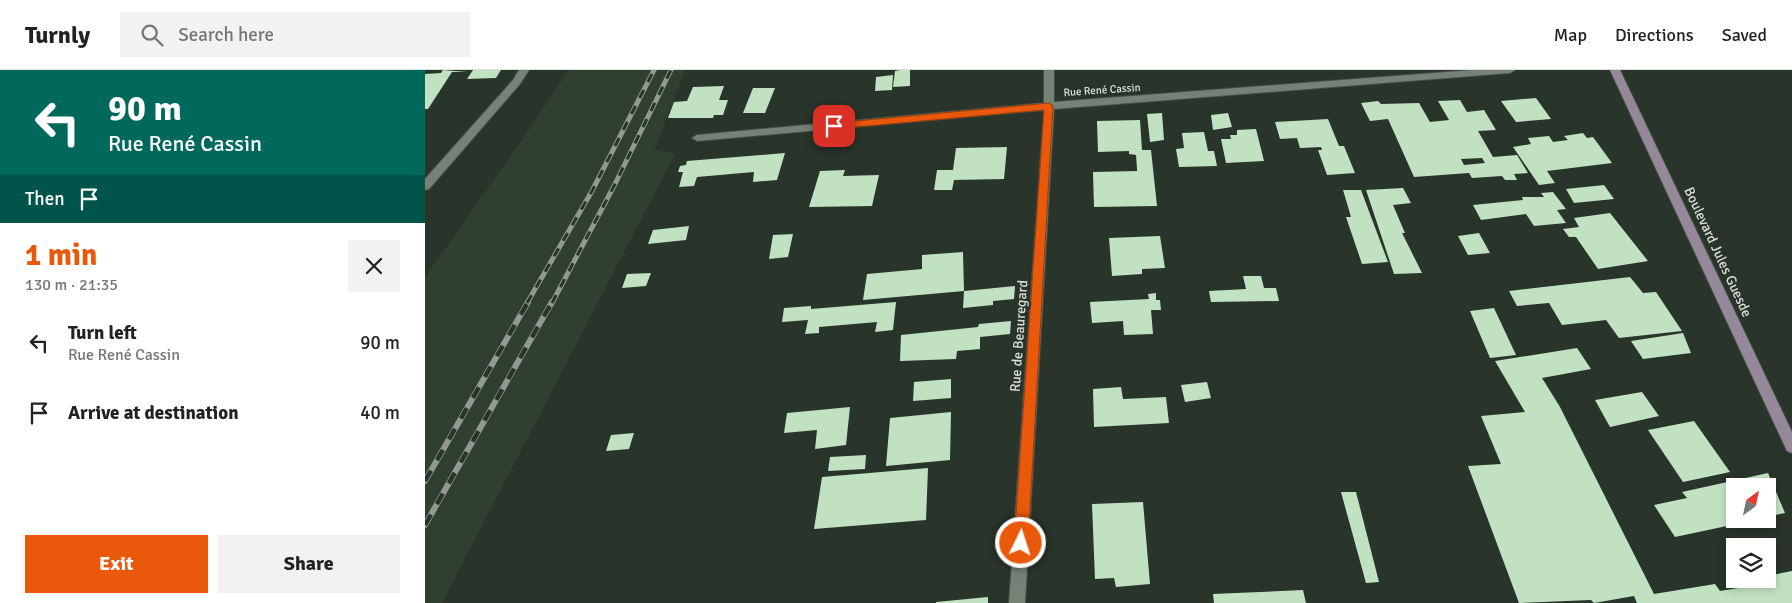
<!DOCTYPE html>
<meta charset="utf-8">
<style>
:root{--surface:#fff;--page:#f2f2f2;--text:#222;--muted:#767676;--line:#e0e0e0;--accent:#ea580c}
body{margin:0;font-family:Signika,sans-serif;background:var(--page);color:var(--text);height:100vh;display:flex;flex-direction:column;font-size:19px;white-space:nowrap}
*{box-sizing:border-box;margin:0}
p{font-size:16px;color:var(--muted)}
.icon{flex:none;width:28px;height:28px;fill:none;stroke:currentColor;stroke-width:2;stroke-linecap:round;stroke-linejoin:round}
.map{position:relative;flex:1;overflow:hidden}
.sheet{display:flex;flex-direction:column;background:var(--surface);width:425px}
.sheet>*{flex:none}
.guide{background:#00695c;color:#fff;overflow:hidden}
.needle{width:32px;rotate:33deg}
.controls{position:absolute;left:1301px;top:408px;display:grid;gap:10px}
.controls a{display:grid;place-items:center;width:50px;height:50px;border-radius:0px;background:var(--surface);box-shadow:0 2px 8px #0003;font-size:25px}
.pin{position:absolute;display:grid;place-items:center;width:42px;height:42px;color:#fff;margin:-21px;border-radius:10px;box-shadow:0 2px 8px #0006}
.me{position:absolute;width:55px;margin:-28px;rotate:4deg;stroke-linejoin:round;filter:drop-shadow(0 0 4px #0008)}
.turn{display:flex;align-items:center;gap:18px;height:105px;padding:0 25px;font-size:22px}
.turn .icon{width:65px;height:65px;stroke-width:2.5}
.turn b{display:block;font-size:35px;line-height:42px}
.then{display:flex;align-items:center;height:48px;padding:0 25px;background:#0003;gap:10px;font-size:19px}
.round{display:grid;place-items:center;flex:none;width:52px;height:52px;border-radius:0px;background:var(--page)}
.summary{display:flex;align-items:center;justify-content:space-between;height:85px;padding:0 25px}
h1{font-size:30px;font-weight:700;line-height:38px;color:var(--accent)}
.action{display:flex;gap:10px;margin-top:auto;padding:10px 25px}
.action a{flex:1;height:58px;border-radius:0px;background:var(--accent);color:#fff;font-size:20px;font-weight:700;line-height:58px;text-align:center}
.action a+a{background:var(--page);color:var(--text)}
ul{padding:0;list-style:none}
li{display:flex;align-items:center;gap:15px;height:70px;padding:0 25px}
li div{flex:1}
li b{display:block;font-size:19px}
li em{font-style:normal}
header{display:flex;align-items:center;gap:30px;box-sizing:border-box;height:70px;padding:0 25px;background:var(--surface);border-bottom:1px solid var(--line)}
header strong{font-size:24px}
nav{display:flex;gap:28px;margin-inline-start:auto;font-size:18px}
.search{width:350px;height:45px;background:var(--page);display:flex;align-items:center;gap:12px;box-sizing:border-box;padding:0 18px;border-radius:0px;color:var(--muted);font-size:19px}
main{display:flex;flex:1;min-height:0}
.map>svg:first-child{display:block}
.built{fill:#304030}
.building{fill:#c1e2c2;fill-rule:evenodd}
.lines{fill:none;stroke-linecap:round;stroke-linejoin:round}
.street-casing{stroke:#464f46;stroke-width:2}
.secondary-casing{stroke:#464f46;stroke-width:2}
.street{fill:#758275;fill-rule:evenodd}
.secondary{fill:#95889a;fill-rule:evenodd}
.rail-far1-casing{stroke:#919a92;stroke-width:5}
.rail-casing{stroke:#919a92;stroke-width:6}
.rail-far1{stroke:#29342a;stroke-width:3;stroke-dasharray:9;stroke-linecap:butt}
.rail{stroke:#29342a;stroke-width:4.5;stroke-dasharray:12;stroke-linecap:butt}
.route{fill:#ea580c;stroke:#983908}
.labels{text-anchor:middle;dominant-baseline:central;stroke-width:5;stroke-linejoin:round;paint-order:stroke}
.far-street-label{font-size:11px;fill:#dae1da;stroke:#29342a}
.street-label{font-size:14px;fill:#dae1da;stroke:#29342a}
</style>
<header>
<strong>Turnly</strong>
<div class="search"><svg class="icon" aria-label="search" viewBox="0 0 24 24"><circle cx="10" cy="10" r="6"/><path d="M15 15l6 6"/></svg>Search here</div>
<nav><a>Map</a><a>Directions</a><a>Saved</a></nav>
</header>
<main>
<section class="sheet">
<div class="guide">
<div class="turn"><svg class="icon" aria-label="left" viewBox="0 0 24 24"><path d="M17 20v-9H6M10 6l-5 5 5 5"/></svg><div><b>90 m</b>Rue René Cassin</div></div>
<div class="then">Then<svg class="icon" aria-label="arrive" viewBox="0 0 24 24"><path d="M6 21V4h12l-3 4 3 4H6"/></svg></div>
</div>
<div class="summary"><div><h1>1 min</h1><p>130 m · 21:35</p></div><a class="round"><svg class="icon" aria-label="close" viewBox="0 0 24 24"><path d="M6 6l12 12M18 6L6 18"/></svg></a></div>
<ul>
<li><svg class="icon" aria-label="left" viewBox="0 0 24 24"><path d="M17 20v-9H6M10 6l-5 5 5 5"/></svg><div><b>Turn left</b><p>Rue René Cassin</p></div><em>90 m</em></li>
<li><svg class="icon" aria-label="arrive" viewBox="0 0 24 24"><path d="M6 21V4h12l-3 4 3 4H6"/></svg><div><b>Arrive at destination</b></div><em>40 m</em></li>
</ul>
<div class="action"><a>Exit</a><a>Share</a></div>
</section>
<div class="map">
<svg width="1367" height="533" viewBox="0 0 1367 533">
<rect width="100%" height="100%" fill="#29342a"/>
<!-- built -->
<polygon class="built" points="144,0 260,0 230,79 250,84 17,533 0,533 0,207 104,60"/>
<!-- building -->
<g class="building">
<polygon points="18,0 42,2 27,2 3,39 0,39 0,4 16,3"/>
<polygon points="48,0 76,0 71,8 42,9"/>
<polygon points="475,0 485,0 485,16 468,17 470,1"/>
<polygon points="468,5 467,20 450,21 451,7"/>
<polygon points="299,16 294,30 303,30 298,45 289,45 288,48 243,48 249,32 262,31 268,17"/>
<polygon points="328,18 350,18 340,43 318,43"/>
<polygon points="1111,28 1126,49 1091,52 1076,31"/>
<path d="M1035 30 1042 42 1059 40 1071 60 1053 61 1068 87 1092 85 1103 103 1089 104 1092 110H1080L1077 106 1047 108 1044 103 989 107 963 49 945 51 936 33 953 31 956 34 994 33 1005 52 1024 50 1013 31ZM1057 88 1060 93 1039 95 1036 89Z"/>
<polygon points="737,43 739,70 725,72 722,44"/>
<polygon points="803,43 807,57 788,60 786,45"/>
<polygon points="903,49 914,76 919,76 930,103 902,105 893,80 897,80 896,77 875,78 872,68 855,69 850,52"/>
<polygon points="715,50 717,80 726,80 732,136 669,137 668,102 712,101 712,99 711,85 704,84 704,81 673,82 672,51"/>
<polygon points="831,59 839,91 801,93 796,69 806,69 805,65 812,65 812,60"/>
<polygon points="779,62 783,81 789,81 792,96 754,97 751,79 759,78 757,63"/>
<polygon points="1158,63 1162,68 1168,67 1187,93 1122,101 1130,113 1114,115 1088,77 1106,74 1103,68 1124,66 1128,72 1143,70 1139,66"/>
<polygon points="582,77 579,109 529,110 527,120 509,120 512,100 528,100 531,78"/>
<polygon points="360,83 352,110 328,112 329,102 272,107 269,116 254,117 258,102 253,102 255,96 261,95 262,91"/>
<polygon points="420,100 418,106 454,105 447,136 384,137 395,101"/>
<polygon points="1179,115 1189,129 1149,133 1141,119"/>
<polygon points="978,118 986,133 968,135 980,163 977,163 997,203 969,204 941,120"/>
<polygon points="918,120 936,120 963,192 937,194 921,147 926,147"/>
<polygon points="1128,122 1141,139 1132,140 1141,153 1109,156 1101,144 1056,150 1048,135 1098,130 1097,127 1119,127 1116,123"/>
<polygon points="1185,143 1223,191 1173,199 1151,167 1144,167 1138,159 1154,157 1149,148"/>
<polygon points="264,156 261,170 223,174 228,160"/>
<polygon points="1054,163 1065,183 1043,185 1033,166"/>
<polygon points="368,164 363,187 344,189 348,165"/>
<polygon points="735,166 740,198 717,199 717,204 687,206 684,168"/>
<polygon points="538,182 539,221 438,230 442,204 497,199 497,185"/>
<polygon points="226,203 221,216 197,218 202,204"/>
<polygon points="818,206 836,206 839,218 851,218 854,231 786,232 784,221 821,219"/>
<polygon points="1205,207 1218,223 1231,222 1257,261 1194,268 1181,250 1137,255 1124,233 1092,236 1084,221"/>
<polygon points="590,216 589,229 568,231 568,235 538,238 539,221"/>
<polygon points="731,223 731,230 735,230 736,240 726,240 728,264 699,265 698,251 667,253 665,232 724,229 723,224"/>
<polygon points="471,232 468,260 450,262 452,252 394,257 394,263 380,264 383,250 357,252 359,238 386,236 386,239"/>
<polygon points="1069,238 1091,285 1065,288 1045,241"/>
<polygon points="586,251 585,264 555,267 555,279 532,281 531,289 475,291 476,265 553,257 554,254"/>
<polygon points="1258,263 1266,283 1218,289 1206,271"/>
<polygon points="1152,278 1166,299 1117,308 1135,337 1229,524 1290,514 1295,521 1350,512 1347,505 1367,501 1367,533 1212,533 1209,526 1169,533 1166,530 1094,533 1043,396 1076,394 1056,346 1100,342 1070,291"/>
<polygon points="526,309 526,328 488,331 489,312"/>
<polygon points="782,312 786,328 760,332 756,315"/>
<polygon points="696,317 698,329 741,327 744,353 669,357 668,319"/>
<polygon points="1217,322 1234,346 1185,357 1170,330"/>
<polygon points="425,337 421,375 390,379 392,360 359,363 362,343"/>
<polygon points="526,342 525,390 461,396 465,348"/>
<polygon points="1269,351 1305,402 1258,412 1223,360"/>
<polygon points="209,363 204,379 181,381 186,365"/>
<polygon points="441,385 440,399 403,401 405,387"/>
<polygon points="503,398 501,450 389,459 397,407"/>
<polygon points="1343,403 1360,443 1342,447 1342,416 1310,416 1310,449 1330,450 1250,467 1229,435 1262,428 1257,422"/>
<polygon points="916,422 931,422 954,512 941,513"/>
<polygon points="718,432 725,514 691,517 689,508 670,509 667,434"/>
<polygon points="878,520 881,533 789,533 788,524"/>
<polygon points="563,527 563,533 511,533 511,532"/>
</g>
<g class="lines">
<!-- street casing -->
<g class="street-casing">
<g id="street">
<polygon points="94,0 104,0 95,14 4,119 0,120 0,109 88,10"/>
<polygon points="619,0 629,0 629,32 1048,0 1090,0 1085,3 629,39 600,533 584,533 619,40 272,71 267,68 272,65 619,33"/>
</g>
</g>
<!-- secondary casing -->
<g class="secondary-casing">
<polygon id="secondary" points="1185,0 1195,0 1367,362 1367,383 1362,381"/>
</g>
<!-- street -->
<use href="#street" class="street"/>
<!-- secondary -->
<use href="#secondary" class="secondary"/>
<!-- rail-far1 casing -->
<g class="rail-far1-casing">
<g id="rail-far1">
<polyline points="102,233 167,121 229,0"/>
<polyline points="127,233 189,116 246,0"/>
</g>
</g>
<!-- rail casing -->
<g class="rail-casing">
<g id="rail">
<polyline points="0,411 103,232"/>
<polyline points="0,455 127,232"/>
</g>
</g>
<!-- rail-far1 -->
<use href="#rail-far1" class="rail-far1"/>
<!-- rail -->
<use href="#rail" class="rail"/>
</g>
<!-- route -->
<polygon class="route" points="624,33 628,36 603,473 601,478 596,480 591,478 589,473 619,40 409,59 404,56 409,53"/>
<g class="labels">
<!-- far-street labels -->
<g class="far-street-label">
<text transform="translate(677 20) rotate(-4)">Rue René Cassin</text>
</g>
<!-- street labels -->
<g class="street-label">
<text transform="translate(1293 182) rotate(65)">Boulevard Jules Guesde</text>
<text transform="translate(594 266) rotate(-86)">Rue de Beauregard</text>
</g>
</g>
</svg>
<div class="controls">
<a><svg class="needle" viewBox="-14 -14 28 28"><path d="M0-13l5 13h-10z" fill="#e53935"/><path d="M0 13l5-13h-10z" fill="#767676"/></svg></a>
<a><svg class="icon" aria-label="layers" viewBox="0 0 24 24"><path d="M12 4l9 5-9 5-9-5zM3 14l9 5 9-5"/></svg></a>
</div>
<div class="pin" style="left:409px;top:56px;background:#d93025"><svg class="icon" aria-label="arrive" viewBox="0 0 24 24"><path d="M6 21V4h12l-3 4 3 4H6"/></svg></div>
<svg class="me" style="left:596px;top:473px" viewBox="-20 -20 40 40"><circle r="17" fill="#ea580c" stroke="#fff" stroke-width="3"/><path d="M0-11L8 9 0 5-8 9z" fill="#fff"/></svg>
</div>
</main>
